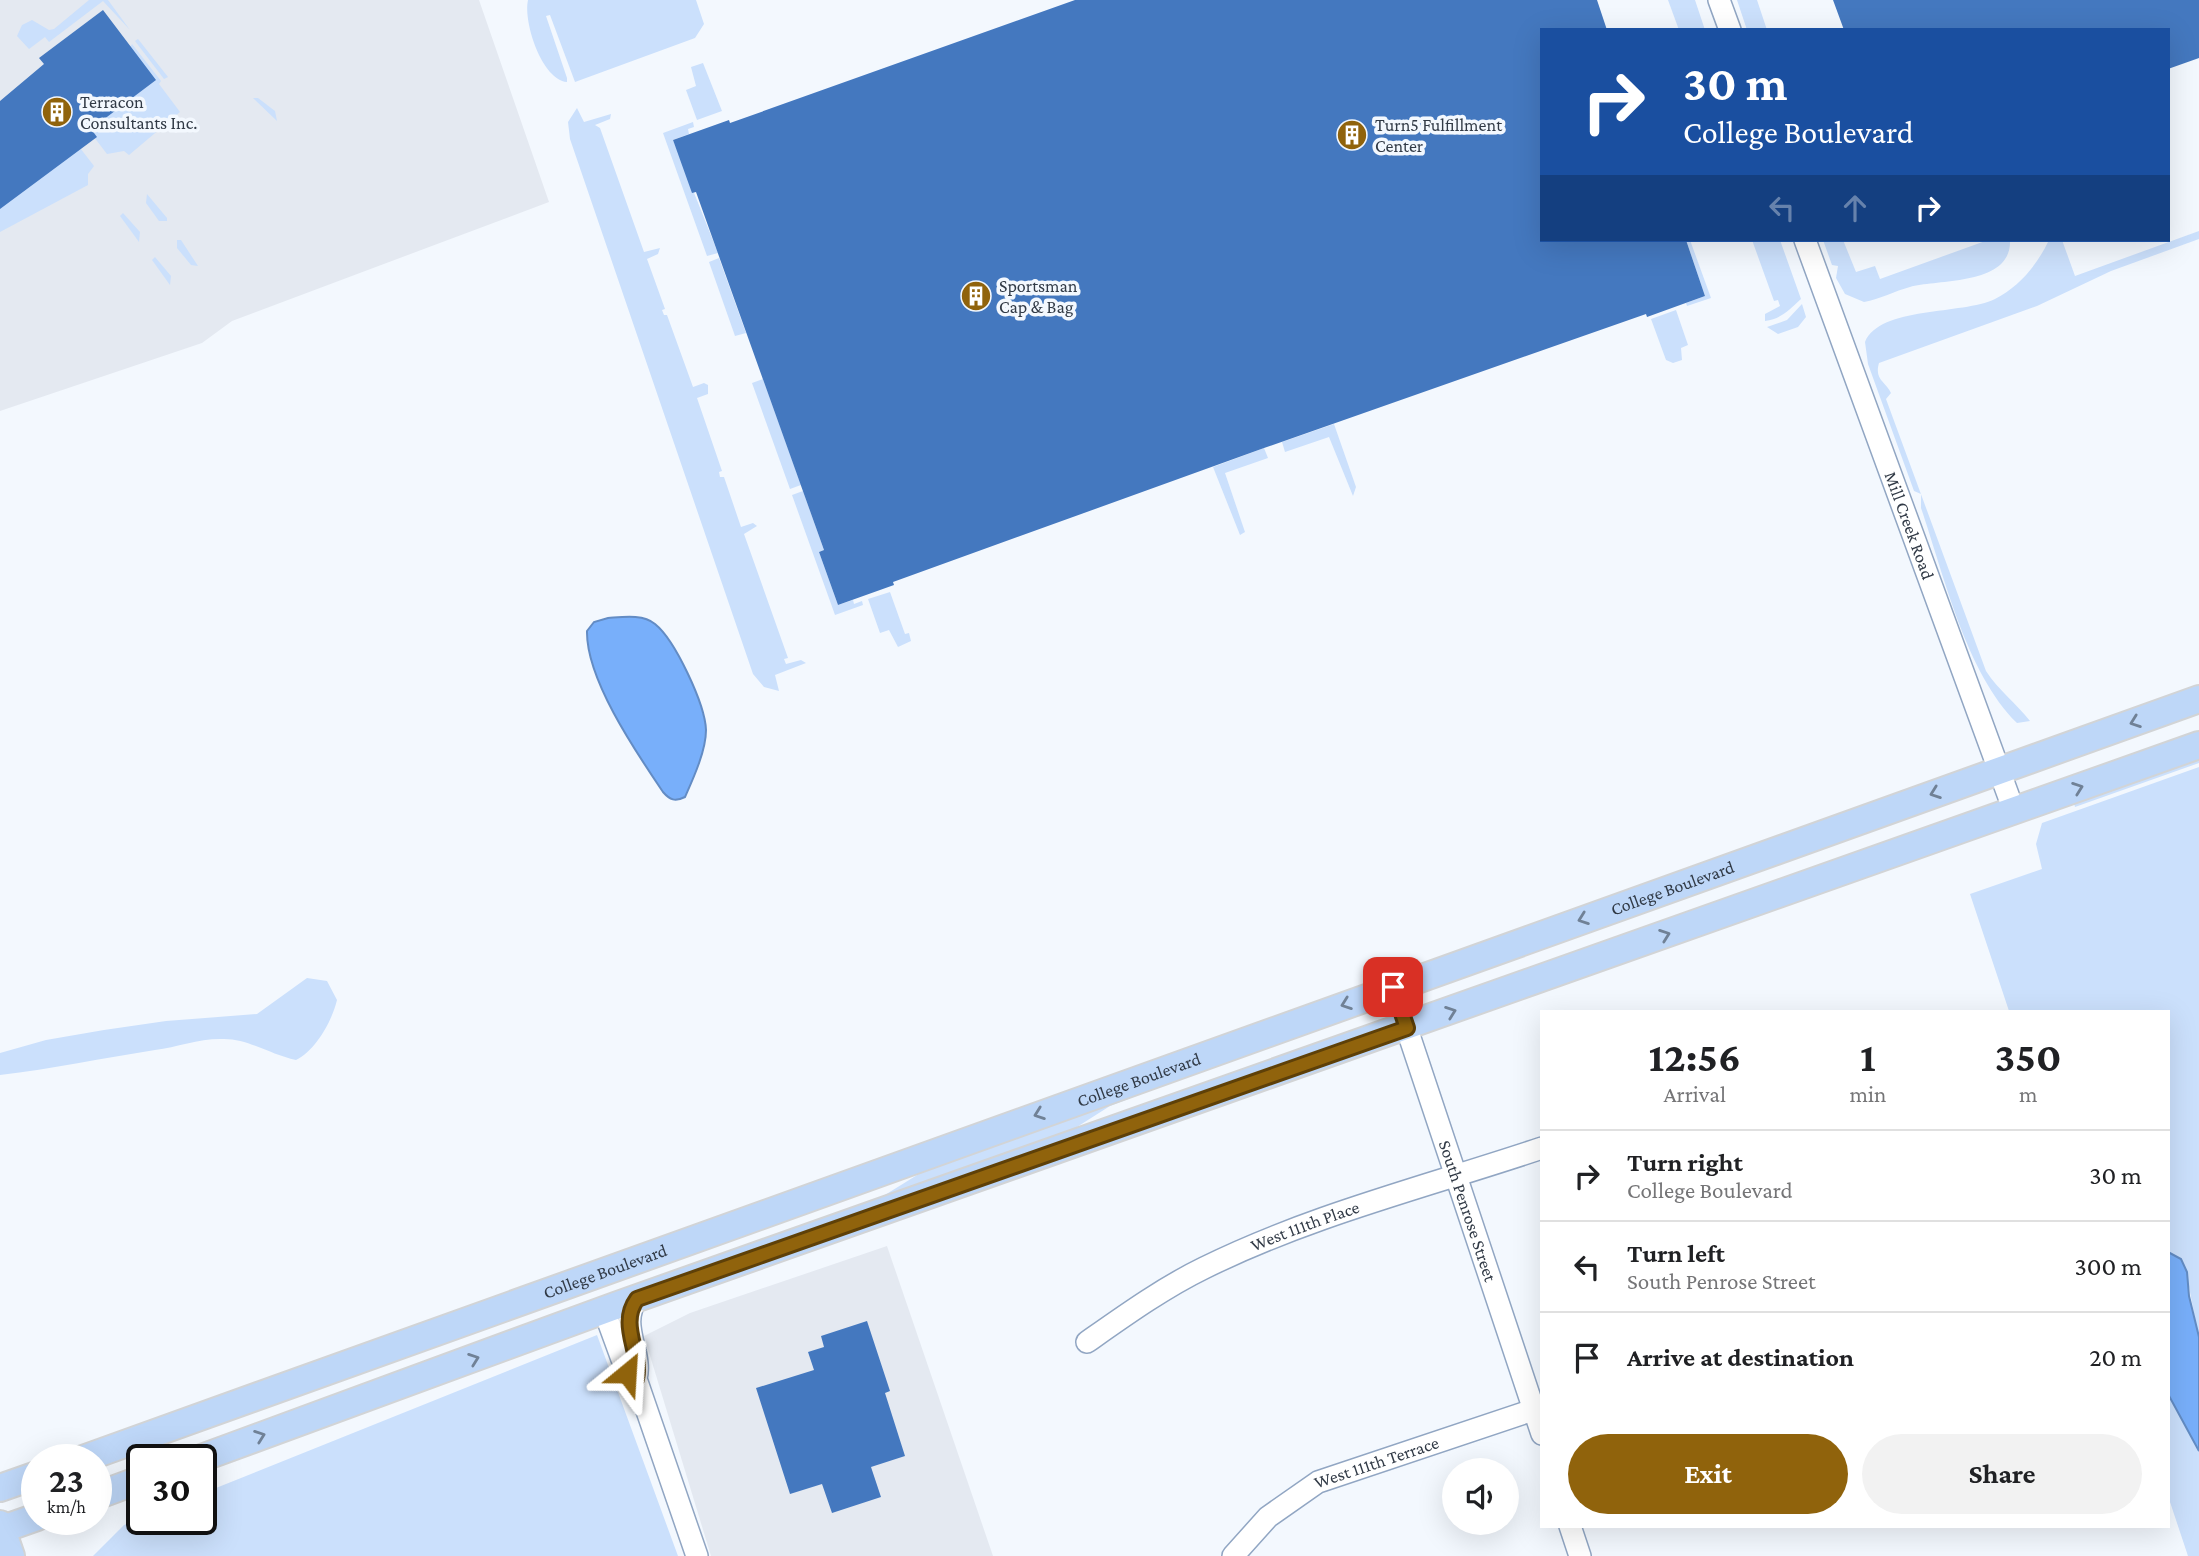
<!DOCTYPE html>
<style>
:root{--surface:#fff;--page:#f2f2f2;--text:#202124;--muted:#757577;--line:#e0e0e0;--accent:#90630c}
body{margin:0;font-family:"Crimson Pro",serif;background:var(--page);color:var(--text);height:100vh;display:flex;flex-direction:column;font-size:26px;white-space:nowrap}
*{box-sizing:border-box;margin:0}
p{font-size:23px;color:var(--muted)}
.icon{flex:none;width:38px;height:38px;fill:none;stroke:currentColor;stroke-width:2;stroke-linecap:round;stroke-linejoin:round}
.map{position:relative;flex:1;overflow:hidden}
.details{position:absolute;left:1540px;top:1010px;width:630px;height:518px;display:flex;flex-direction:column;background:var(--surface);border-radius:0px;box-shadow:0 7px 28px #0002}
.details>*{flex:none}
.banner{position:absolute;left:1540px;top:28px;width:630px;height:214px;border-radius:0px;box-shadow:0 7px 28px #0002;background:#1a4fa0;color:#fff;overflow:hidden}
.tools{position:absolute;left:1442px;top:1458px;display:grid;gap:14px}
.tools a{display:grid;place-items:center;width:77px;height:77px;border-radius:50%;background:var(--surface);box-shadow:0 7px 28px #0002;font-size:35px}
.speed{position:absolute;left:21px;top:1444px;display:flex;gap:14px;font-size:35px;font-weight:700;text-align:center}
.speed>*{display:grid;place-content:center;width:91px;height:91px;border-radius:50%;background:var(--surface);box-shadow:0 7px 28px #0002;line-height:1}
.speed small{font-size:18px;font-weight:400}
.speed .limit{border:4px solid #111;border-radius:10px;background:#fff;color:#111}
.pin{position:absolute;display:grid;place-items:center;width:60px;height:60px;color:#fff;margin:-30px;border-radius:14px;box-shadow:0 4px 10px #0006}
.me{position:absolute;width:77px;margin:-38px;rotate:27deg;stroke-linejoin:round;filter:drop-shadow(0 0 5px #0008)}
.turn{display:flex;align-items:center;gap:24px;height:147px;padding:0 28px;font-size:32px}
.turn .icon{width:91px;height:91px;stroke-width:2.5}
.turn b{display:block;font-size:49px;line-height:60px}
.lanes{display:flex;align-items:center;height:66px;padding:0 28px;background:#0003;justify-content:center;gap:35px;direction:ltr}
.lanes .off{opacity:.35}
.eta{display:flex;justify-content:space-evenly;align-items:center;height:119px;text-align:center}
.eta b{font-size:42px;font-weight:700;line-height:49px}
.primary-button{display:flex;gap:14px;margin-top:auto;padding:14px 28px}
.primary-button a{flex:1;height:80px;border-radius:42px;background:var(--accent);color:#fff;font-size:28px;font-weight:700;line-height:80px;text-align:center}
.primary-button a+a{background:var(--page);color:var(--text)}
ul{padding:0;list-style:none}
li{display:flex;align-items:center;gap:21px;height:91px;padding:0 28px;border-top:2px solid var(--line)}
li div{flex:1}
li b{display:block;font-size:26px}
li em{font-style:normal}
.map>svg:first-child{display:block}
.built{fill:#e4e9f1}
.green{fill:#cbe0fc}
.water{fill:#78affa;stroke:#638cc4;stroke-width:2}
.building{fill:#4478bf}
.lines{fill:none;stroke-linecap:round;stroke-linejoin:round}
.minor-casing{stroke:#91a6c3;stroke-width:24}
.major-casing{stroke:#d2d4d6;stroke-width:30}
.minor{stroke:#fff;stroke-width:21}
.major{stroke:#bed7f8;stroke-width:26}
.oneway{stroke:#708196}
.route-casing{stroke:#5e4008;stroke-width:18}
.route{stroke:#90630c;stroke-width:12}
.labels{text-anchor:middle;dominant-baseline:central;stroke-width:7;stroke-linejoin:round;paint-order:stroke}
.poi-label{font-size:18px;fill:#313a46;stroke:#f3f8fe;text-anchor:start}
.street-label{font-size:18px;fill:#313a46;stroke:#f3f8fe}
</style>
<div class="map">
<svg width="2199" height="1556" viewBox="0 0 2199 1556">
<rect width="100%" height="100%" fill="#f3f8fe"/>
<!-- built -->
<g class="built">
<polygon points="0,0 479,0 549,202 232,321 202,343 0,411"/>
<polygon points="887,1246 993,1556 711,1556 644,1336 690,1313"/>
</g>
<!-- green -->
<g class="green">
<polygon points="89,0 108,0 130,30 103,1 49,42 45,37 29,49 17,36 22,25 32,20 49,30 54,29"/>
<path d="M528 0H696L704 24 695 38 575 82 550 15 546 16 567 78V82C542 80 523 22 528 0Z"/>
<polygon points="1668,0 1695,0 1705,30 1679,30"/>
<polygon points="1737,0 1757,0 1767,30 1747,30"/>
<polygon points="138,39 168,77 164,79 135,41"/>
<polygon points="132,44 161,81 159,84 180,112 129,155 124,151 107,154 84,124"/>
<polygon points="703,63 722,111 697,120 686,90 696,86 691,67"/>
<polygon points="253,98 258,98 275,111 277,121"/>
<polygon points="577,108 584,122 611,114 610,119 595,125 600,128 644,252 660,248 658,254 647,259 665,309 662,310 664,315 667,315 693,387 704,383 708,385 708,394 697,398 722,471 719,472 720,477 724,477 741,527 753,523 757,526 744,534 788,658 784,659 786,664 801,660 806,663 775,675 779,691 764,687 753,674 570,139 568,122"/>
<polygon points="693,122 694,127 688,129 689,134 673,140 718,253 707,256 663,133"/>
<polygon points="70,135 94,166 88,174 88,185 0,232 0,209"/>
<polygon points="147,194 167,218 167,221 159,221 146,203"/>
<polygon points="123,213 140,232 139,242 120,216"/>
<path d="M2199 231V239L2111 271 2037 306 1879 363C1874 380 1886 382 1891 393L1886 399 1986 671C1999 691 2016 703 2030 721L2017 723C1966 673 1944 575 1921 508V494L1914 491 1868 364 1865 342C1880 306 1962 315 1995 299 2020 286 2037 265 2049 240H2062L2075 276Z"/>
<polygon points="177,240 181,240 198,266 191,265 177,248"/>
<polygon points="1682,240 1690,240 1711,298 1687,306 1686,303 1705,296 1686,240"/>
<path d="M1752 240H1780L1801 299C1789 310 1781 319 1765 321V314L1780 306 1778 300 1774 301Z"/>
<path d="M1823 240H1843L1856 272 1875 266 1880 279 1988 240H2010C2012 286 1938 279 1910 287 1895 291 1880 299 1864 302L1845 294 1836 278 1838 266 1832 265Z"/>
<polygon points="155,257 171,276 170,285 152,260"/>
<polygon points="719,258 746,333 735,336 709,262"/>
<polygon points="1802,304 1806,317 1798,327 1778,334 1767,327 1787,320"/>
<polygon points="1676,310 1688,345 1681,348 1682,360 1673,363 1666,360 1651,319"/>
<polygon points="763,379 801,485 790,489 752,383"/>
<polygon points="1334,424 1356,487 1353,496 1329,437 1285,452 1282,442"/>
<polygon points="1264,448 1268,458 1225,473 1245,532 1240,535 1213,467"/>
<polygon points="803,491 824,550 819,552 838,605 853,600 854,604 862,601 863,605 835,615 792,495"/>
<polygon points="890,592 905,634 909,633 911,641 898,647 889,630 880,633 868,599"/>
<polygon points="2199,758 2199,763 2075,807 2074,803 2081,800"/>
<path d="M2199 767V1337C2195 1322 2187 1269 2182 1261 2179 1257 2173 1255 2168 1252V1012L2009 1011 1970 894 2042 869 2036 844 2042 823Z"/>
<path d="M307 978 327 981 337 1000C332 1021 316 1050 296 1060 271 1055 249 1039 224 1039 200 1038 178 1047 155 1050 103 1058 52 1069 0 1075V1053L46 1040 104 1030 166 1021 257 1014Z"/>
<polygon points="1140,1090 1141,1094 1110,1106 1069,1132 880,1198 935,1164"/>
<polygon points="597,1335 678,1556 93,1556 124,1525 142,1518 201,1519 201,1494"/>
<polygon points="2168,1394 2199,1451 2199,1556 2188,1556 2168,1496"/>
</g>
<!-- water -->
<g class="water">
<path d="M608 618C623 617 643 614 655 624 675 640 705 704 706 730 706 751 693 779 685 797 675 802 670 800 663 792 636 752 586 679 587 631L594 622Z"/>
<polygon points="2168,1252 2181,1259 2187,1272 2189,1296 2199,1337 2199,1451 2168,1394"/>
</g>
<!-- building -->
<g class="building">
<polygon points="1075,0 1597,0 1607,30 1542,30 1542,240 1686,240 1705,296 1647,317 1646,314 1264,448 893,582 894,585 838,605 819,552 824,550 696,192 692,193 673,140 729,120 730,123"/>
<polygon points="1833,0 2199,0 2199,58 2168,69 2168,30 1844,30"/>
<polygon points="103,10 156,80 91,129 97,137 0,209 0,101 44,64 39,58"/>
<polygon points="867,1321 890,1391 885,1393 905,1456 871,1467 881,1497 832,1513 822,1484 790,1494 756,1388 814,1370 808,1352 824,1347 821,1336"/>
</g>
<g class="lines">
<!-- minor casing -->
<g class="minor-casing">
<g id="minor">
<polyline points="1719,0 1730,30"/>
<path id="s1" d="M1805 240 2014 811"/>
<path id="s2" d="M1393 987 1542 1434"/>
<path d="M637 1299C618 1325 643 1352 636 1379L697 1556"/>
<polyline points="604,1310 627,1373 634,1378"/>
<path id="s3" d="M1087 1342C1124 1316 1163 1288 1204 1268 1311 1215 1429 1186 1542 1148"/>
<polyline points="1570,1526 1580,1556"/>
<path id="s4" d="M1233 1556 1268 1517 1318 1482 1542 1407"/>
</g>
</g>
<!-- major casing -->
<g class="major-casing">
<g id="major">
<path id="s5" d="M80 1460 2199 699"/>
<polyline points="196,1460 615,1306 2199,745"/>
<polyline points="0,1488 37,1475"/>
<polyline points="96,1496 142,1479"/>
<polyline points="0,1524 11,1556"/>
<polyline points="0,1530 37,1517"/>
</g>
</g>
<!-- minor -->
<use href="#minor" class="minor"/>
<!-- major -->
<use href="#major" class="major"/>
</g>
<!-- one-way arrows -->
<defs><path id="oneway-chevron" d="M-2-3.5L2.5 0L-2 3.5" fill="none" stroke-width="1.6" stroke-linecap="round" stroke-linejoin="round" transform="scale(1.75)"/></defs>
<g class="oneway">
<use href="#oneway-chevron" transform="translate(2135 722) rotate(160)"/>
<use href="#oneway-chevron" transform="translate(2078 788) rotate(-20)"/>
<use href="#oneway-chevron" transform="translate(1935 793) rotate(160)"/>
<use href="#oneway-chevron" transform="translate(1583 919) rotate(160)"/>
<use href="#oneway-chevron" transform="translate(1665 935) rotate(-20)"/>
<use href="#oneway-chevron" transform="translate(1346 1004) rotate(160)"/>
<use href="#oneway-chevron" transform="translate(1451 1012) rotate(-20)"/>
<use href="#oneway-chevron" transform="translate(1039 1114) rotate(160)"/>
<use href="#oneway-chevron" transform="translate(474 1359) rotate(-20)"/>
<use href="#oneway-chevron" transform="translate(260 1436) rotate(-20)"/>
</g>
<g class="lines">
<!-- route casing -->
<g class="route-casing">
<path id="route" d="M627 1373 636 1379C642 1352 618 1325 637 1299L1407 1028 1393 987"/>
</g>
<!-- route -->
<use href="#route" class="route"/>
</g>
<!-- icons -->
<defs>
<g id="building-disc" transform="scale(1.575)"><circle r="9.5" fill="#90630c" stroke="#f3f8fe"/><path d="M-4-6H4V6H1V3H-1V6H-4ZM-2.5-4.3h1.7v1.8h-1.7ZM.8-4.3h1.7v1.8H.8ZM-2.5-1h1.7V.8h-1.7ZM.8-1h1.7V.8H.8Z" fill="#fff"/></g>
</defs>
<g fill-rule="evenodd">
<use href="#building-disc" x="57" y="112"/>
<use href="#building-disc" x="1352" y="135"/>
<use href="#building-disc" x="976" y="296"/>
</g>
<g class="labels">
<!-- poi labels -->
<g class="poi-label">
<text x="80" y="102">Terracon<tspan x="80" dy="21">Consultants Inc.</tspan></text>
<text x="1375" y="125">Turn5 Fulfillment<tspan x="1375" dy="21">Center</tspan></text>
<text x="999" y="286">Sportsman<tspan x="999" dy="21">Cap &amp; Bag</tspan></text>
</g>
<!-- street labels -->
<g class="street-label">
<text stroke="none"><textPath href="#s1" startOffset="304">Mill Creek Road</textPath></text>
<text stroke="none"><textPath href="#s5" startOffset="1692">College Boulevard</textPath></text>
<text stroke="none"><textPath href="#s5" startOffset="1125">College Boulevard</textPath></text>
<text stroke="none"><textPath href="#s2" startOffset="236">South Penrose Street</textPath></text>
<text stroke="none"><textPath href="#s3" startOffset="248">West 111th Place</textPath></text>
<text stroke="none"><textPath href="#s5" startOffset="558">College Boulevard</textPath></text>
<text stroke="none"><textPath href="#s4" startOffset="175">West 111th Terrace</textPath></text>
</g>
</g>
</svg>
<div class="tools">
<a><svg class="icon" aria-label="sound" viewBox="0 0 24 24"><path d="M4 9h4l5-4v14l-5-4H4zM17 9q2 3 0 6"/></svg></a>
</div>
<div class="speed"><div>23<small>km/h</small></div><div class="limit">30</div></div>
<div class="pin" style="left:1393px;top:987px;background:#d93025"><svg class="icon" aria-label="arrive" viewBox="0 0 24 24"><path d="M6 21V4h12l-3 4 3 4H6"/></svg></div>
<svg class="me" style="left:627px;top:1373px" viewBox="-20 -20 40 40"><path d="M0-17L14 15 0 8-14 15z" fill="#90630c" stroke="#fff" stroke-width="4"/></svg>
<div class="banner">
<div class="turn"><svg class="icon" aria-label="right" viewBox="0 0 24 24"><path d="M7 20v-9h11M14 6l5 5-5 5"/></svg><div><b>30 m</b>College Boulevard</div></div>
<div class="lanes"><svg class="icon off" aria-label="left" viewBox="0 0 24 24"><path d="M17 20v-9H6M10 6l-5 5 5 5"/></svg><svg class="icon off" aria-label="ahead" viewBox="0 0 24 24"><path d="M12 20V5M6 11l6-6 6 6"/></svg><svg class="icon" aria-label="right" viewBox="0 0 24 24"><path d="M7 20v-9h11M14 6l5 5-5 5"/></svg></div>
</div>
<section class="details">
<div class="eta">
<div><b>12:56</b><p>Arrival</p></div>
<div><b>1</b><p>min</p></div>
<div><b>350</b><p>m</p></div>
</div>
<ul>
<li><svg class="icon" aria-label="right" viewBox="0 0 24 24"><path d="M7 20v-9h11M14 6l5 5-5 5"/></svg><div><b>Turn right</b><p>College Boulevard</p></div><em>30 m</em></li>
<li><svg class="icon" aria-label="left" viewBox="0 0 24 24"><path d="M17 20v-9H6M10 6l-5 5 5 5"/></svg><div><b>Turn left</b><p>South Penrose Street</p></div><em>300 m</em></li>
<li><svg class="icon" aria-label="arrive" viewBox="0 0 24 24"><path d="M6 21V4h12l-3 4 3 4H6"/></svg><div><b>Arrive at destination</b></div><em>20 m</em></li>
</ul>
<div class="primary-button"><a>Exit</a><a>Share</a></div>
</section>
</div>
